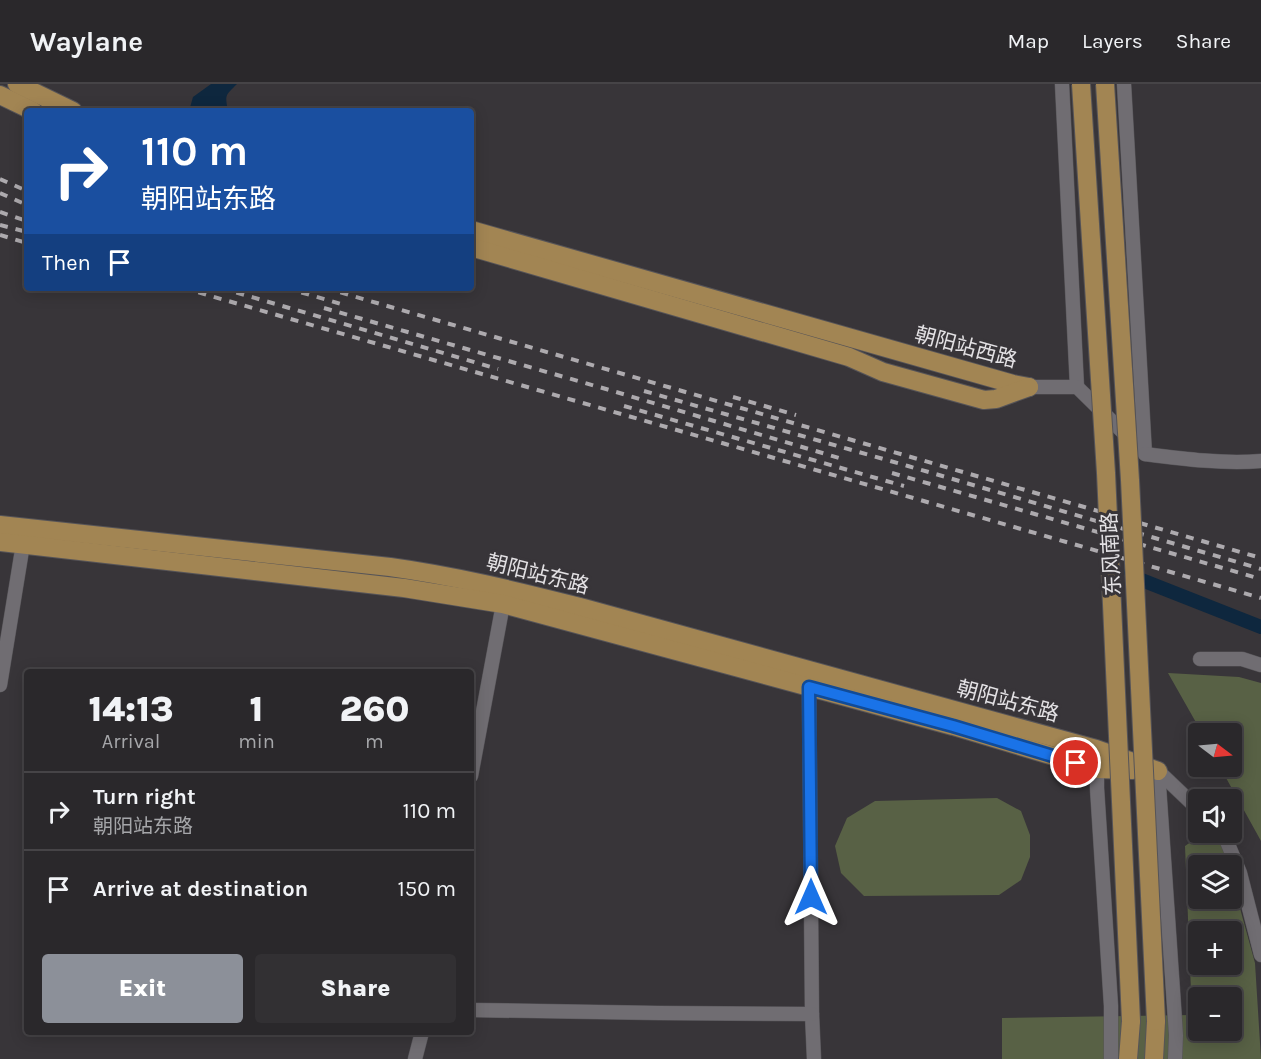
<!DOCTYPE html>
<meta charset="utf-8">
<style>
:root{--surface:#2a282b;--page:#323033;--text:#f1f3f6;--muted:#a5a6a9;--line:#464447;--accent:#8c9099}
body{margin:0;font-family:Karla,"Noto Sans SC",sans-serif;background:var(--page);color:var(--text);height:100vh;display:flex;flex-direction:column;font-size:22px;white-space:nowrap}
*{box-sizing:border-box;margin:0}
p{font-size:20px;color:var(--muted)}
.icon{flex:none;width:33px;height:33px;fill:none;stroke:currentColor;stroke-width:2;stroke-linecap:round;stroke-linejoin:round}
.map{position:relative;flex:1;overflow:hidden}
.drawer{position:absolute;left:24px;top:585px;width:450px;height:366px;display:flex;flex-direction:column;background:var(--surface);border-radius:6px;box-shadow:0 3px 15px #0003,0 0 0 2px var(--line)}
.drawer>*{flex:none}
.guide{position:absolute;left:24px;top:24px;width:450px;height:183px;border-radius:6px;box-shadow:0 3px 15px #0003,0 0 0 2px var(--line);background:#1a4fa0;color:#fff;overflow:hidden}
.needle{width:39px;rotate:106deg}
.fabs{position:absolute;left:1188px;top:639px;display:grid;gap:12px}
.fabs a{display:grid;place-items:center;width:54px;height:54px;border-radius:6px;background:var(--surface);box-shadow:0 3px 15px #0003,0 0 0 2px var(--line);font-size:30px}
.pin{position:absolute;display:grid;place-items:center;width:51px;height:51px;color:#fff;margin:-26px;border:3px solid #fff;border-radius:50%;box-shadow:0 2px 6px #0007}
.me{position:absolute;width:66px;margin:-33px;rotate:0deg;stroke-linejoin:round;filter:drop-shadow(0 0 4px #0008)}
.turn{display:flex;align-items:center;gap:21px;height:126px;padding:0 18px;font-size:27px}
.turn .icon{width:78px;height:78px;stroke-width:2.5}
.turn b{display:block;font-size:42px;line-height:51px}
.then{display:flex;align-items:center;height:57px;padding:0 18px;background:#0003;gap:12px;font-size:22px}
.eta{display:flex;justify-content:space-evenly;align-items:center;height:102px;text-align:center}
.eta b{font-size:36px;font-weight:800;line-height:42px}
.primary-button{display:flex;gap:12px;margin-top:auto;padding:12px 18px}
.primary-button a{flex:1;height:69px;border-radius:6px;background:var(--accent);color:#fff;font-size:24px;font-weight:800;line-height:69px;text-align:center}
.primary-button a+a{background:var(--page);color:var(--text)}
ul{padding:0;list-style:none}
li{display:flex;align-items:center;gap:18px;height:78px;padding:0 18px;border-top:2px solid var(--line)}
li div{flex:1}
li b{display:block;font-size:22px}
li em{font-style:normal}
header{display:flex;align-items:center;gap:36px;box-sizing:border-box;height:84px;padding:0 30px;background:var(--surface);border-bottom:2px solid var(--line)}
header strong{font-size:28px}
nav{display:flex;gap:33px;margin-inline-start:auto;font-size:21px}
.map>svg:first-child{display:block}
.green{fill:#586145;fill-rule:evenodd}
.water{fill:#0e273e}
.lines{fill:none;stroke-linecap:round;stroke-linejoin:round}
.canal{stroke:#0e273e;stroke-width:14}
.minor-casing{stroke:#565458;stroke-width:15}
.major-casing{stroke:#565458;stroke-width:20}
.minor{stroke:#706d72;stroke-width:14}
.major{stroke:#a28553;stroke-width:18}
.rail{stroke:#adaaae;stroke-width:4;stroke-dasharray:8 8;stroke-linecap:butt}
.major-bridge-casing{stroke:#565458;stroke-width:20;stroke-linecap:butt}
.major-bridge{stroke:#a28553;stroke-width:18}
.route-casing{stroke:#114b97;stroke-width:15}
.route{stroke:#1a73e8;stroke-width:10}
.labels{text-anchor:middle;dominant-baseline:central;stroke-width:6;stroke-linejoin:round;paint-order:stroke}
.street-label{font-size:21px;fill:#e3e1e4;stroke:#383539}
</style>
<header>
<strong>Waylane</strong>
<nav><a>Map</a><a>Layers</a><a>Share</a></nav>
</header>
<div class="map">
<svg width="1261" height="975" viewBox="0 0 1261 975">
<rect width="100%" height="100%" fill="#383539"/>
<!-- green -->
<g class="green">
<polygon points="1168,589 1239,593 1261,599 1261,757 1220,683 1232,682 1232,650 1202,649"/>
<polygon points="997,714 1021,727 1030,751 1030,773 1021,796 999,811 864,812 841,789 835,762 847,734 875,717"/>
<path d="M1204 749H1211L1223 763 1228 781 1198 782V814H1232V795L1255 879 1261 975H1002V934L1192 931 1185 762ZM1198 848H1232V880H1198ZM1198 914H1232V946H1198Z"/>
</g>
<!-- water -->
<path class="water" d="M211 0H237C225 12 225 10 228 27H189L193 13Z"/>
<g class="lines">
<!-- canal -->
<polyline class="canal" points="1131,488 1134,493 1261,543"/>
<!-- minor casing -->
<g class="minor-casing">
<g id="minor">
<polyline points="1062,0 1077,303"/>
<polyline points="1124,0 1145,370"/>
<polyline points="1029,303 1077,303 1131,356"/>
<path d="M1145 370C1184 375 1222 380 1261 377"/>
<polyline points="1200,575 1242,575 1261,581"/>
<polyline points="0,601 23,460"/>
<polyline points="809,603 812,930 814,975"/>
<polyline points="1097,676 1097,704 1111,922 1111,975"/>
<polyline points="1158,687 1176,951 1175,975"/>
<polyline points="1158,687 1198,725"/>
<polyline points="471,692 503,520"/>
<polyline points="1223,748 1240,789 1261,871"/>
<polyline points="471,926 658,929 812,930"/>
<polyline points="415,975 422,948"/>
</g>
</g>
<!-- major casing -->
<g class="major-casing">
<g id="major">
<polyline points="17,0 73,27"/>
<polyline points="0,11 33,27"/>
<polyline points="471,146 1013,300 1029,303"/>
<polyline points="471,163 849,273 883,288 984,316 996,315 1029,303"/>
<path d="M0 441 390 483C455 492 517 507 580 523L1096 665 1158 687"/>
<polyline points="0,458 404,504 503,520 953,642 1097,685 1133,686"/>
<polyline points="1128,975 1131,937"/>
<polyline points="1154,975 1156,937"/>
</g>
</g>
<!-- minor -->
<use href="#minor" class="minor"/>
<!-- major -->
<use href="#major" class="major"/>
<!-- rail -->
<g class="rail">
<polyline points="0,95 27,107"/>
<polyline points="0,109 27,121"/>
<polyline points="0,128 27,137"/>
<polyline points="0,141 27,148"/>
<polyline points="0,151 27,159"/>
<polyline points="183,204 1261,514"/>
<polyline points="221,204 498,285"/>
<polyline points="286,204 341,220"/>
<polyline points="325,204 1261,474"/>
<polyline points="324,224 606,305 846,376"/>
<polyline points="644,307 908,382 1261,485"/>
<polyline points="733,313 796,331"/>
<polyline points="624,322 904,402"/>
<polyline points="892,389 1261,495"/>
</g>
<!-- major-bridge casing -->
<g class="major-bridge-casing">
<g id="major-bridge">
<polyline points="1081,0 1106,389 1131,937"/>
<polyline points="1105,0 1130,396 1156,937"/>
</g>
</g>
<!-- major-bridge -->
<use href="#major-bridge" class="major-bridge"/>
</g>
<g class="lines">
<!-- route casing -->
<g class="route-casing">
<polyline id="route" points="811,813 809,603 953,642 1076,679"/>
</g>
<!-- route -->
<use href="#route" class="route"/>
</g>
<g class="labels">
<!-- street labels -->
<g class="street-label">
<text transform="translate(966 263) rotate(15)">朝阳站西路</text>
<text transform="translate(1111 470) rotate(-93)">东风南路</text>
<text transform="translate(538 490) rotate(14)">朝阳站东路</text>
<text transform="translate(1008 617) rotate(15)">朝阳站东路</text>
</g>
</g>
</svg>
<div class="fabs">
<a><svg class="needle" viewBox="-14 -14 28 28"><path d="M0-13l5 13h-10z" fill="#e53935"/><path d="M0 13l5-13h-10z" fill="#a5a6a9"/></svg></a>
<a><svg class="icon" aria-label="sound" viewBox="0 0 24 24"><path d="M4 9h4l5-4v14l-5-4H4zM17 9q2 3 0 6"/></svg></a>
<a><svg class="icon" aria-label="layers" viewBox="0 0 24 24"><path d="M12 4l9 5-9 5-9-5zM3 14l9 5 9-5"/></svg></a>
<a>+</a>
<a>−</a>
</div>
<div class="pin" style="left:1076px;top:679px;background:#d93025"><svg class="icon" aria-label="arrive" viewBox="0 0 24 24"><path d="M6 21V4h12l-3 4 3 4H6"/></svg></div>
<svg class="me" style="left:811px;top:813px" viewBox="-20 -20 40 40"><path d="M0-17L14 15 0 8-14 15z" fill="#1a73e8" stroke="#fff" stroke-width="4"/></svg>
<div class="guide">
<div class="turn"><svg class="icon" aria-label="right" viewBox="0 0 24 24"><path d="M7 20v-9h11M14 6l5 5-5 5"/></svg><div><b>110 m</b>朝阳站东路</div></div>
<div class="then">Then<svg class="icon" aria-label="arrive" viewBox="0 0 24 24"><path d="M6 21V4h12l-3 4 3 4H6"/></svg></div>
</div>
<section class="drawer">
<div class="eta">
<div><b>14:13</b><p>Arrival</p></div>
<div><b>1</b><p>min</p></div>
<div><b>260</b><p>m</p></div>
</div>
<ul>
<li><svg class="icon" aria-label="right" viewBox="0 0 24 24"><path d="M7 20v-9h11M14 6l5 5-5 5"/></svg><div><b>Turn right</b><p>朝阳站东路</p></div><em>110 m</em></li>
<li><svg class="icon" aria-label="arrive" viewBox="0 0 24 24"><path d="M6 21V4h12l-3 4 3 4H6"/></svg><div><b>Arrive at destination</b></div><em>150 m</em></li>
</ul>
<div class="primary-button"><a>Exit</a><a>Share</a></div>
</section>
</div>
